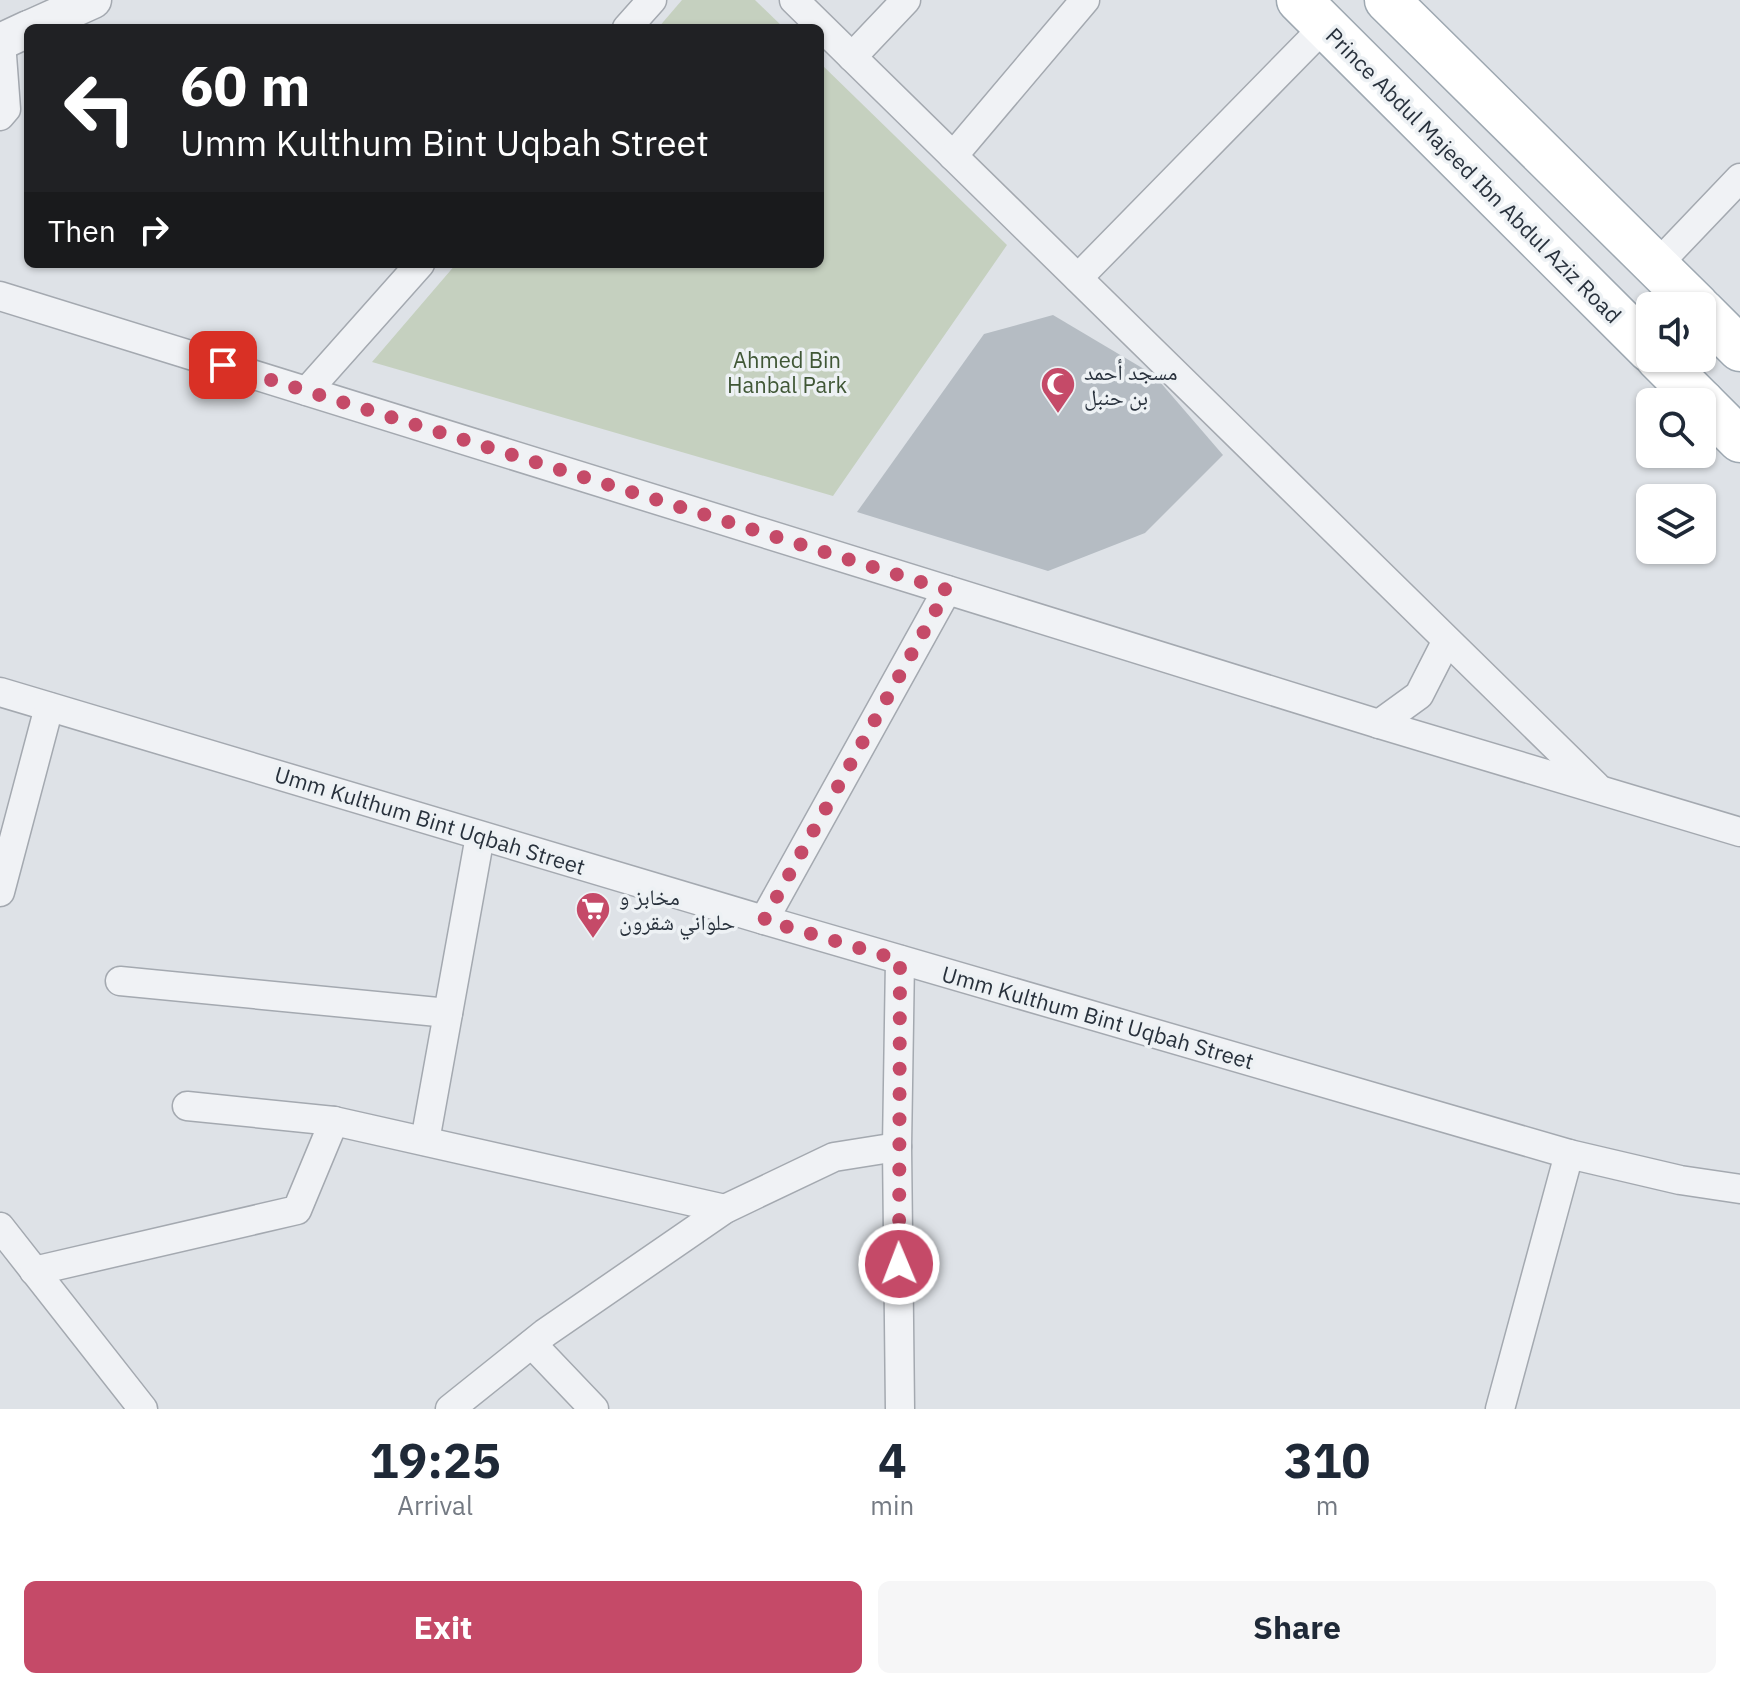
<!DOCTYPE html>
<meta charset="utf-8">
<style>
:root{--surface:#fff;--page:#f6f6f7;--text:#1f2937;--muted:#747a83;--accent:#c54a68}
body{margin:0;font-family:"IBM Plex Sans","Noto Naskh Arabic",sans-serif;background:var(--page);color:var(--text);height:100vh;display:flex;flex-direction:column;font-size:30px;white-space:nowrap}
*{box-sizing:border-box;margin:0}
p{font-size:26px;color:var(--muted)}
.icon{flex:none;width:44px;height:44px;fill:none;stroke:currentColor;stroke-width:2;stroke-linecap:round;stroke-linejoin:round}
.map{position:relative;height:1409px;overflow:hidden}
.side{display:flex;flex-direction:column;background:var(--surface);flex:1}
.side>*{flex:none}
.banner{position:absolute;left:24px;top:24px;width:800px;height:244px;border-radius:12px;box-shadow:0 2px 6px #0004;background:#202124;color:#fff;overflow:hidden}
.buttons{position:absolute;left:1636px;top:292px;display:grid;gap:16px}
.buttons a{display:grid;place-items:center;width:80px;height:80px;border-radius:12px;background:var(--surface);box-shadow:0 2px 6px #0004;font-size:40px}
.pin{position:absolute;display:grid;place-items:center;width:68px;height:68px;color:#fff;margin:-34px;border-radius:16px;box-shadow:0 4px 12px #0006}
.me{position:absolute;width:88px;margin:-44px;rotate:359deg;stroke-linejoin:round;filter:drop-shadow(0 0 6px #0008)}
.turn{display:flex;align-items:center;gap:28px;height:168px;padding:0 24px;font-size:36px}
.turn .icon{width:104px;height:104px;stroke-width:2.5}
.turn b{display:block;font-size:56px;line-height:68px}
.then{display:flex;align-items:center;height:76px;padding:0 24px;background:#0003;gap:16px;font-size:30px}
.eta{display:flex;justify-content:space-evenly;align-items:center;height:136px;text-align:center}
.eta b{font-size:48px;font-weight:800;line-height:56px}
.cta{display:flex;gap:16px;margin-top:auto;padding:16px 24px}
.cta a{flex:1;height:92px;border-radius:12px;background:var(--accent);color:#fff;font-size:32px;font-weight:800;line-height:92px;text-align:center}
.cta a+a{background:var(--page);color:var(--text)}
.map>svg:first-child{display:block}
.green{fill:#c5d0bf}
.building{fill:#b5bcc3}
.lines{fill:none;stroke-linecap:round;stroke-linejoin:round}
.minor-casing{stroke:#a4a9b0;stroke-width:31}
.tertiary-casing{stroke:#a4a9b0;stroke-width:39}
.primary-casing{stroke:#9ea8b1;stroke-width:47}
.minor{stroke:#f0f2f5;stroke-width:28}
.tertiary{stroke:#f0f2f5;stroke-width:36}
.primary{stroke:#fff;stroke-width:44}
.route{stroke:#c54a68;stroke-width:14;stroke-dasharray:0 25.2}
.labels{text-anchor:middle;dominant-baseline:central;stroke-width:7;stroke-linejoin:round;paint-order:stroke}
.street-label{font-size:22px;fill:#28313c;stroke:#edf1f4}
.park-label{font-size:22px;fill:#405736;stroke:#edf1f4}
.poi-label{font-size:22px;fill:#28313c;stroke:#edf1f4;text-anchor:start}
</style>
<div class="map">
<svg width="1740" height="1409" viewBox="0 0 1740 1409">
<rect width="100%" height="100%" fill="#dee2e7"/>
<!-- green -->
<g class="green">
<polygon points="682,0 755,0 784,28 658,28"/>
<polygon points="820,63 1007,245 833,496 372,362 456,264 820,264"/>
</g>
<!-- building -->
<polygon class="building" points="1053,315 1154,375 1223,455 1145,533 1048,571 857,512 984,334"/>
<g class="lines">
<!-- minor casing -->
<g class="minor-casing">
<g id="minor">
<polyline points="794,0 1596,786"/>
<polyline points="627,28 652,0"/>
<polyline points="852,57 906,0"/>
<polyline points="0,116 6,109 1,42"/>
<polyline points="953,156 1085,0"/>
<polyline points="1656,266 1740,178"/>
<polyline points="1078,278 1325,26"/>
<polyline points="0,296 1379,724 1740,832"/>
<polyline points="307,391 420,264"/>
<polyline points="0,692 764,920 1569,1154 1680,1180 1740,1189"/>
<polyline points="1379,724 1419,695 1446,642"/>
<polyline points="0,892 49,707"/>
<polyline points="764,920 947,590"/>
<polyline points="120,981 448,1013"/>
<polyline points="187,1106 334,1121"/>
<polyline points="425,1141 480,836"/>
<polyline points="0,1227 143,1409"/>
<polyline points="34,1271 297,1210 334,1121 725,1209"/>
<polyline points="532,1344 594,1409"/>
<polyline points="450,1409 545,1333 725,1209 834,1157 897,1147"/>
<polyline points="900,1409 897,1147 900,960"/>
<polyline points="1500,1409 1569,1154"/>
</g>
</g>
<!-- tertiary casing -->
<g class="tertiary-casing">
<g id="tertiary">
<polyline points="31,28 93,0"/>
<polyline points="0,42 28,29"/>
</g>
</g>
<!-- primary casing -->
<g class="primary-casing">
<g id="primary">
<polyline points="1299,0 1650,350"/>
<polyline points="1387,0 1697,306"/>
<polyline points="1702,311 1740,349"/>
<polyline points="1658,358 1702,402"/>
<polyline points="1702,402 1740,440"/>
</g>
</g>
<!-- minor -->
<use href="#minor" class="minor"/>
<!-- tertiary -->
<use href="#tertiary" class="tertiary"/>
<!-- primary -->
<use href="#primary" class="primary"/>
</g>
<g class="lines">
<!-- route -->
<polyline class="route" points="223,365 947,590 764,920 900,960 899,1264"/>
</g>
<!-- icons -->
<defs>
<g id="mosque-pin" transform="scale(1.8)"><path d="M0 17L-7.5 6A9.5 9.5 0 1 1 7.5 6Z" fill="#c54a68" stroke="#edf1f4"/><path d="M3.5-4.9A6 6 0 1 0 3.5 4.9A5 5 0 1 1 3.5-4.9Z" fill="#fff"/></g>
<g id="supermarket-pin" transform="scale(1.8)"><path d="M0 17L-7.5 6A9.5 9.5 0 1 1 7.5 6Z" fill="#c54a68" stroke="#edf1f4"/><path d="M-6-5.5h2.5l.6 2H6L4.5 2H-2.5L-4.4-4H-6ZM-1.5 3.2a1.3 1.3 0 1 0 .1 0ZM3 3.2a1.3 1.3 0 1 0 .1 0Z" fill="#fff"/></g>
</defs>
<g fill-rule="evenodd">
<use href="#mosque-pin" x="1058" y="384"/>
<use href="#supermarket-pin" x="593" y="909"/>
</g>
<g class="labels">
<!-- street labels -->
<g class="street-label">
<text transform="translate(1474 175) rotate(45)">Prince Abdul Majeed Ibn Abdul Aziz Road</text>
<text transform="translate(430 820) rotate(17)">Umm Kulthum Bint Uqbah Street</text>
<text transform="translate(1098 1017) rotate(16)">Umm Kulthum Bint Uqbah Street</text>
</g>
<!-- park labels -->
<g class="park-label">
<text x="787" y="359">Ahmed Bin<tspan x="787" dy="25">Hanbal Park</tspan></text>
</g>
<!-- poi labels -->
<g class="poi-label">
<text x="1084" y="371">مسجد أحمد<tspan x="1084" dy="25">بن حنبل</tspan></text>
<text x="619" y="896">مخابز و<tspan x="619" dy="25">حلواني شقرون</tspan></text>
</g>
</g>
</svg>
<div class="buttons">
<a><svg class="icon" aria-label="sound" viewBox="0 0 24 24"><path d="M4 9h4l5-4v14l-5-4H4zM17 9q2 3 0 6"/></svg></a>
<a><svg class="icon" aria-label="search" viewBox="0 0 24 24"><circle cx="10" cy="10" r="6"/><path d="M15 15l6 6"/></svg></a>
<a><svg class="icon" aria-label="layers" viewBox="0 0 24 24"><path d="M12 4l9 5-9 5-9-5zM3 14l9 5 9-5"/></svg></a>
</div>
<div class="pin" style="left:223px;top:365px;background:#d93025"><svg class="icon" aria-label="arrive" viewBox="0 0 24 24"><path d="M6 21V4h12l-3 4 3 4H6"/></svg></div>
<svg class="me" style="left:899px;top:1264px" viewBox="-20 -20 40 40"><circle r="17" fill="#c54a68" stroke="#fff" stroke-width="3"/><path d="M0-11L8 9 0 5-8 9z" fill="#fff"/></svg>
<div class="banner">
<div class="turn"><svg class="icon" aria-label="left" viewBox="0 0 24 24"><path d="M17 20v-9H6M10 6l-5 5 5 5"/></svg><div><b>60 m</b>Umm Kulthum Bint Uqbah Street</div></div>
<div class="then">Then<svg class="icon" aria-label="right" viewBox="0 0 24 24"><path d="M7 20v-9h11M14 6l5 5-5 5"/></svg></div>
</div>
</div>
<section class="side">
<div class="eta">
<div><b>19:25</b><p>Arrival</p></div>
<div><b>4</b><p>min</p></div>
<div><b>310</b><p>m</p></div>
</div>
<div class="cta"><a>Exit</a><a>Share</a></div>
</section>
